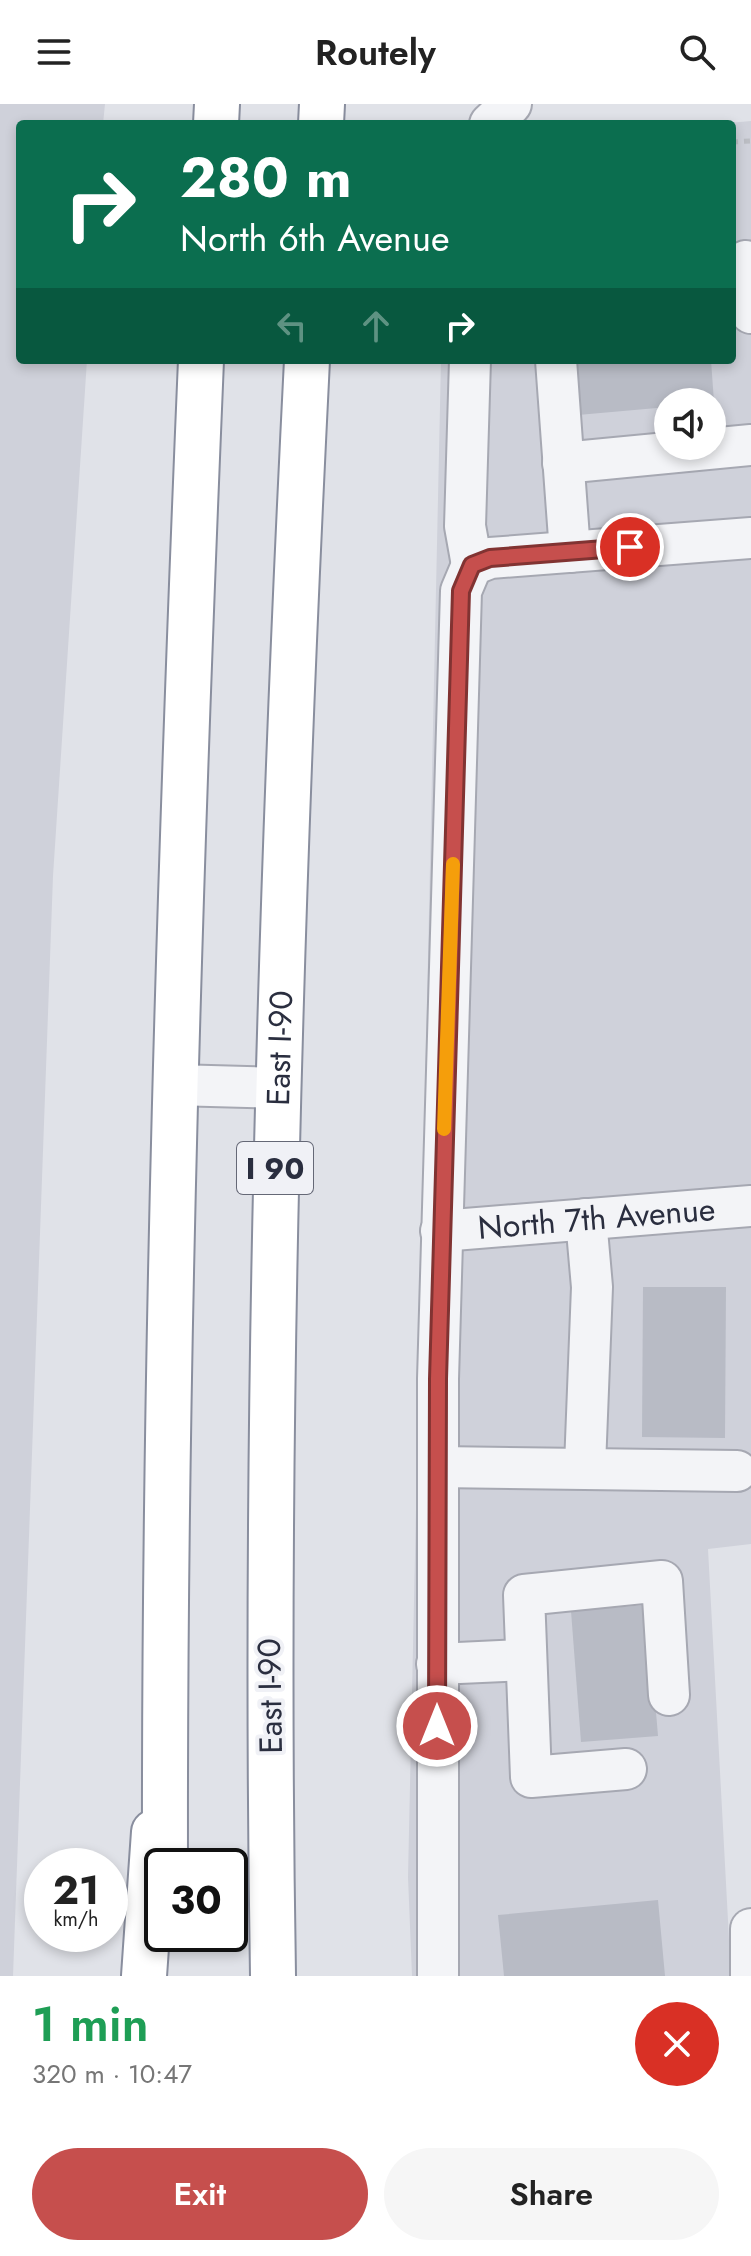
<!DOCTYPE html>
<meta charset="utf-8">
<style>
:root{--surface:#fff;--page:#f6f6f6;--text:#222;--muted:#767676;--accent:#c64f4d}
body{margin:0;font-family:Jost,sans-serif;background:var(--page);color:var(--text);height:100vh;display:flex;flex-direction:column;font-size:30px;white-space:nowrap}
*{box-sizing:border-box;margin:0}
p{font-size:26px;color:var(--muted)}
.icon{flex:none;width:44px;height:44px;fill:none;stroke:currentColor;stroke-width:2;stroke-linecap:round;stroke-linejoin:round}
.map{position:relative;height:1872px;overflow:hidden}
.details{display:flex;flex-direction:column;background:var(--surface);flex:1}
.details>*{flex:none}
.guide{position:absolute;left:16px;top:16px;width:720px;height:244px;border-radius:8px;box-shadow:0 4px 12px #0003;background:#0b6e4f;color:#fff;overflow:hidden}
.fabs{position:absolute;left:654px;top:284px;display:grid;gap:16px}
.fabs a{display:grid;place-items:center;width:72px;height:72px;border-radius:50%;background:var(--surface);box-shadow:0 4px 12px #0003;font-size:40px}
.speed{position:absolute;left:24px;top:1744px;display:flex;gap:16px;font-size:40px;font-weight:700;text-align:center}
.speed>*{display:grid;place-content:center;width:104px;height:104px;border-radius:50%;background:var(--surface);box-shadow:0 4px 12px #0003;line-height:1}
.speed small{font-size:20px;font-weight:400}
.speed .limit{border:4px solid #111;border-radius:12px;background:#fff;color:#111}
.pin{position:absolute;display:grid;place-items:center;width:68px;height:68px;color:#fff;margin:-34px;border:4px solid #fff;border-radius:50%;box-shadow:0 2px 8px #0007}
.me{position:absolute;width:88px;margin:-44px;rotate:0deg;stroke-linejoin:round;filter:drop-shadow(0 0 6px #0008)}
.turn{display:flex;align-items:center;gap:28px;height:168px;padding:0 32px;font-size:36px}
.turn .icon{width:104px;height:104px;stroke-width:2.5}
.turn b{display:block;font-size:56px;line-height:68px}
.lanes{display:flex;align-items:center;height:76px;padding:0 32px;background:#0003;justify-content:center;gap:40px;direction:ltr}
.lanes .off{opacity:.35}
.round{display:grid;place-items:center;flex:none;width:84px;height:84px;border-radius:42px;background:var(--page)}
.head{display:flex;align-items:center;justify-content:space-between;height:136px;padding:0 32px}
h1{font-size:48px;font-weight:600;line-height:60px;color:#1e9e55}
.button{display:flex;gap:16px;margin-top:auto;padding:16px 32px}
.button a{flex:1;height:92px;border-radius:48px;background:var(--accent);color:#fff;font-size:32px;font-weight:600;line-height:92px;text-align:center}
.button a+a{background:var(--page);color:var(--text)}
header{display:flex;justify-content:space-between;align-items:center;height:104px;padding:0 32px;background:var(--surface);font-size:36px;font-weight:600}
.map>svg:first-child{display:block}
.built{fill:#cfd1da;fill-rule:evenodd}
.building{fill:#b8bbc5}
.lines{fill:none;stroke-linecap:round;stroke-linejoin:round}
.minor-casing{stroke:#a6a8b2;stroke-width:44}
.highway-casing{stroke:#898e9e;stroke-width:48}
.path{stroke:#bbbdc3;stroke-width:5;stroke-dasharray:6 6;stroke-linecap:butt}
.minor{stroke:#f3f4f7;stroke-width:40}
.highway{stroke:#fff;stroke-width:44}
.route-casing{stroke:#813332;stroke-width:20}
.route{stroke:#c64f4d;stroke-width:14}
.slow{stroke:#f59e0b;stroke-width:14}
.labels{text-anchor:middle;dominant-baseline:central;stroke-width:8;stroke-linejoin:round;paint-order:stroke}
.shield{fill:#f0f1f6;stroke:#656876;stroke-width:2}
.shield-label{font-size:30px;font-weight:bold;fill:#2a2e3f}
.street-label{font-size:32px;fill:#2a2e3f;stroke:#f0f1f6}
</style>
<header><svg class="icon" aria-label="menu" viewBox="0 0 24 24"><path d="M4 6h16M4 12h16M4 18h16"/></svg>Routely<svg class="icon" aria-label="search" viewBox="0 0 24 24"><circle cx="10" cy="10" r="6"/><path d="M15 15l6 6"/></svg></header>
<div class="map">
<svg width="751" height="1872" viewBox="0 0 751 1872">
<rect width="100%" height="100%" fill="#e0e2e8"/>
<!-- built -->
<g class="built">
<polygon points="0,0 105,0 103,20 20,20 20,256 87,256 53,772 13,1872 0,1872"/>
<path d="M751 17V1440L708 1445 731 1872H412L408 1773 441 256H732V20H717ZM668 298H712V342H668Z"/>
</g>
<!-- building -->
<g class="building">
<polygon points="573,256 711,256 714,298 668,298 668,303 578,311"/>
<polygon points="643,1183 726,1183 725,1334 642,1333"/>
<polygon points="647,1501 658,1632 581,1638 571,1507"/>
<polygon points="658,1796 665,1872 504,1872 498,1811"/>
</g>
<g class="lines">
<!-- minor casing -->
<g class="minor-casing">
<g id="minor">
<polyline points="490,20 511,0"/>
<polyline points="746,157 751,209"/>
<polyline points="470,256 465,422 472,461"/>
<polyline points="556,256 570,448"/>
<polyline points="563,359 751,341"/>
<polyline points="472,461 490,454 751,434"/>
<polyline points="174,981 278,984"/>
<path id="s1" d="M441 1127 751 1102"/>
<polyline points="585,1362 592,1183 586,1115"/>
<polyline points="438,1363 737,1367"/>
<polyline points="437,1560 524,1556"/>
<polyline points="626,1665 531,1673 524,1491 662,1477 669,1591"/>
<polyline points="438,1872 438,1275 461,487 472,461"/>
<polyline points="751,1872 751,1825"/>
</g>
</g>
<!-- highway casing -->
<g class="highway-casing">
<g id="highway">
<polyline points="216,20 217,0"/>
<polyline points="321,20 322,0"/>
<path d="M165 1762C164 1260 180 758 201 256"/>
<polyline points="144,1872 154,1728"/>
<path id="s2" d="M273 1872C264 1333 280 794 307 256"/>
</g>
</g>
<!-- path -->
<polyline class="path" points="732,38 751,37"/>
<!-- minor -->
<use href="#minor" class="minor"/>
<!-- highway -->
<use href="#highway" class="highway"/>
</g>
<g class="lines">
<!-- route casing -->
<g class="route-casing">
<polyline id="route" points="437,1622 438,1275 461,487 472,461 490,454 630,443"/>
</g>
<!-- route -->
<use href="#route" class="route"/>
<!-- slow -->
<polyline class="slow" points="444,1025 453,760"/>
</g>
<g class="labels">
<!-- shield labels -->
<rect class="shield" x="237" y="1038" width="76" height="52" rx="6"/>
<g class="shield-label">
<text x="275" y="1064">I 90</text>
</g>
<!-- street labels -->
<g class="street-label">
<text stroke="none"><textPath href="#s2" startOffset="928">East I-90</textPath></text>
<text stroke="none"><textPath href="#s1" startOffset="156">North 7th Avenue</textPath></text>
<text transform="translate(270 1592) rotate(-91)">East I-90</text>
</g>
</g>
</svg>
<div class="fabs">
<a><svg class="icon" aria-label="sound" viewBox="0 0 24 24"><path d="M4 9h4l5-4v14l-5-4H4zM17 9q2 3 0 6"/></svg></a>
</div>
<div class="speed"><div>21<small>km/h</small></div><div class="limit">30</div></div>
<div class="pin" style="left:630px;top:443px;background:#d93025"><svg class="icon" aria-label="arrive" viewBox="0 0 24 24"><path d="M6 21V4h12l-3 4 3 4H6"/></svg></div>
<svg class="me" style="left:437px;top:1622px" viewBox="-20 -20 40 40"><circle r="17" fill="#c64f4d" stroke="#fff" stroke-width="3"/><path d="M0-11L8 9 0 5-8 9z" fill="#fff"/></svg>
<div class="guide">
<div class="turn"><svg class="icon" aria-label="right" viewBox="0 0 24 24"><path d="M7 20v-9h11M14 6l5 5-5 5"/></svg><div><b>280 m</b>North 6th Avenue</div></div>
<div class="lanes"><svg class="icon off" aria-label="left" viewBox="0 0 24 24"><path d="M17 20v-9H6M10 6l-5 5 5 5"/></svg><svg class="icon off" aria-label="ahead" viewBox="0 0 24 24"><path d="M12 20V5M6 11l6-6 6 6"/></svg><svg class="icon" aria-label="right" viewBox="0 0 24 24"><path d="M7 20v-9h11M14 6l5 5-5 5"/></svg></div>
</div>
</div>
<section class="details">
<div class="head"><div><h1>1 min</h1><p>320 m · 10:47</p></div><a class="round" style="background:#d93025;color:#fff"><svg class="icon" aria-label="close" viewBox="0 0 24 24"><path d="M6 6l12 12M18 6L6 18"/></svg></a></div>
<div class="button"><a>Exit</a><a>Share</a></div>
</section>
